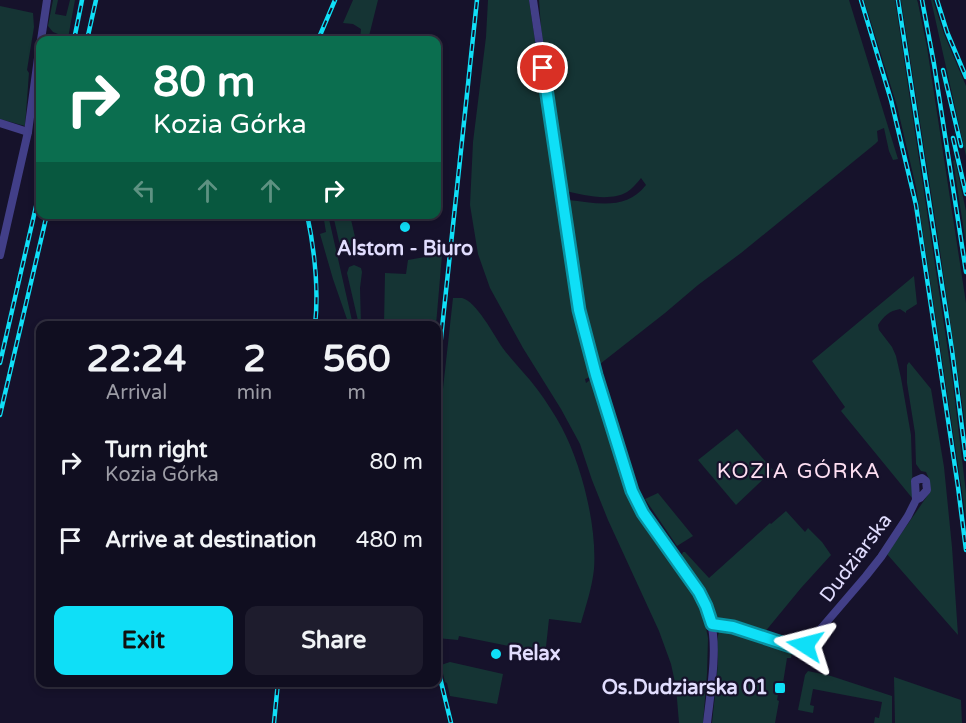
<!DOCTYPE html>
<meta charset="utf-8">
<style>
:root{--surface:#100e20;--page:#1e1c2d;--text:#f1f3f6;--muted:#9c9ca5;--line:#302e3e;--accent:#0fdff7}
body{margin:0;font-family:"Varela Round",sans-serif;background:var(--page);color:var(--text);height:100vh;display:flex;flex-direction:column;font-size:22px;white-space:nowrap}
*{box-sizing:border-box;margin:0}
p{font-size:20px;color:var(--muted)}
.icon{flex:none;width:33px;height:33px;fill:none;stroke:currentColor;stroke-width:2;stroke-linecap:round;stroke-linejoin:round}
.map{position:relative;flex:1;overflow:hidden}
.sheet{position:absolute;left:36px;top:321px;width:405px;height:366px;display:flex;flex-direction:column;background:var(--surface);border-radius:12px;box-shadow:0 3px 9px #0003,0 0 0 2px var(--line)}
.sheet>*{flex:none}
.hud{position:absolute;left:36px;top:36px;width:405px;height:183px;border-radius:12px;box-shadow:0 3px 9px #0003,0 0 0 2px var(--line);background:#0b6e4f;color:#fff;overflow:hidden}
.pin{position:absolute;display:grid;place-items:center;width:51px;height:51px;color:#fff;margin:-26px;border:3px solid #fff;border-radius:50%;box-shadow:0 2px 6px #0007}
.me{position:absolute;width:66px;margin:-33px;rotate:279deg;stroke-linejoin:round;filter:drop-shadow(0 0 4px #0008)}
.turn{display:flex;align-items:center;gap:21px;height:126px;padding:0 18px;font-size:27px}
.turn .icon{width:78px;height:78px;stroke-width:2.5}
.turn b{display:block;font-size:42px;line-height:51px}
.lanes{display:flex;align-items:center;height:57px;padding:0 18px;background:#0003;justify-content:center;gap:30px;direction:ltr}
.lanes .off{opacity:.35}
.eta{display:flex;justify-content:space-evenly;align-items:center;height:102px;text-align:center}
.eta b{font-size:36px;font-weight:700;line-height:42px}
.action{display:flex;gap:12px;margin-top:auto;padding:12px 18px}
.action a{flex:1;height:69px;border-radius:12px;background:var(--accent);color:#111;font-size:24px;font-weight:700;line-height:69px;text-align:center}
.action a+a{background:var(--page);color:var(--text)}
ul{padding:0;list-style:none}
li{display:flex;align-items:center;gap:18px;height:78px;padding:0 18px}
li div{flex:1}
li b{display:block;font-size:22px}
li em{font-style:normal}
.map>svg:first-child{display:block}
.green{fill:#153434}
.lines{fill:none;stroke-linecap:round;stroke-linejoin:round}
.minor{stroke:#423f88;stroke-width:8}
.rail-casing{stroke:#0fdff7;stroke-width:4.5}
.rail{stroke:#16122b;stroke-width:2;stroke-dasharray:7;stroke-linecap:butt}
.route-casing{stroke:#0a91a1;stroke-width:15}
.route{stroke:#0fdff7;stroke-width:10}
.poi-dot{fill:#0fdff7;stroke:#16122b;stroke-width:2}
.labels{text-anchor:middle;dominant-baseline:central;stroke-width:4.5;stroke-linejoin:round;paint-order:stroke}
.poi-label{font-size:20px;font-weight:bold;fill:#e1ddfe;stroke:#16122b}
.street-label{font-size:20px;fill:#e1ddfe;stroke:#16122b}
.neighbourhood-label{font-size:21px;letter-spacing:1.5px;fill:#fedff2;stroke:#16122b}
</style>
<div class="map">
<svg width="966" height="723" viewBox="0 0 966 723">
<rect width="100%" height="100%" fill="#16122b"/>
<!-- green -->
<g class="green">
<polygon points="53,0 58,0 55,14 66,16 70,0 75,0 68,38 53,32 48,26"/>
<polygon points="353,0 378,0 368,40 360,40 361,29 353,24 343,23"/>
<polygon points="488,0 529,0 576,316 593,376 585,379 586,383 590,380 594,380 626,491 634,507 695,596 704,618 708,638 707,674 703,723 679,723 676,687 671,664 659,631 608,520 592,480 580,444 561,409 523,348 490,288 478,254 470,205 473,142 486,37"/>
<path d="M539 0H849L898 159 893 160 889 151 884 128 877 131 878 141 875 144 741 253 698 285 665 313 600 364 587 318 568 200C597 203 626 211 646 185L641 178C637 183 632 189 627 192 610 202 583 195 566 191L541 28Z"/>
<polygon points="864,0 895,0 953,384 966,493 966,518 916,187 897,106"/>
<polygon points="901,0 917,0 918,3 927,47 966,303 966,430 939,244"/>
<polygon points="931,0 933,0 944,34 966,86 966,156"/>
<polygon points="0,6 33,13 34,27 27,70 29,73 25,126 0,119"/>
<polygon points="955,160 966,211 966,244 953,161"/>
<polygon points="333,215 350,215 357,246 355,255 349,257 341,250"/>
<polygon points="329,219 353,325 349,325 333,279 320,234 326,232 324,220"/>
<polygon points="436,255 442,255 436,325 384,325 385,273 406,274 408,260"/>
<polygon points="354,265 361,268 362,272 360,288 361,325 359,325 347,273 349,267"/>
<path d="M914 276 917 304 906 311V313L900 309C889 311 884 316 878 325L879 330 892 347 896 356 901 378 911 435 913 499 841 411 845 407 812 361Z"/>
<path d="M453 298C456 298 459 298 462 298 476 301 494 335 502 347 513 362 526 374 537 389 546 401 555 415 562 428 582 466 597 526 594 569 592 588 586 605 581 623L549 619 545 656 543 653 459 636 458 640 437 638 436 452Z"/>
<polygon points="909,362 931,389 944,467 952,547 958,635 887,554 930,492 930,481 926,472 921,471 916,464 915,433 907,383 907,365"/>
<polygon points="737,429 773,470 736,505 698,460"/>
<polygon points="658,493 693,536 677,546 645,499"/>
<polygon points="786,511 805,532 808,528 822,542 831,555 801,588 764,633 748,627 746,629 715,616 712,613 701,588 681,556 683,552 685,552 709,578 770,523 771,524"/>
<path d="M724 630 785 646 792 653 791 658H787L783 683H780L777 700 779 701 775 723H712C714 702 717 681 718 660 718 651 716 641 719 632Z"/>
<polygon points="450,662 503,674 497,704 450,696 447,683 445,682 441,665"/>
<polygon points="808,671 831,676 892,696 892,723 874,723 875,717 879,718 882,702 813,689 810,705 814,706 813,713 798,710 805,675"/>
<polygon points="894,677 961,700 962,723 895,723"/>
</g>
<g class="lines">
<!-- minor -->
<g class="minor">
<path d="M533 0 579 310 596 375 632 491 643 513 699 593C704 603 709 613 711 623 718 649 710 696 707 723"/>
<polyline points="41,40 47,0"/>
<polyline points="0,123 28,132"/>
<polyline points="0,255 28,132 40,43"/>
<polyline points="712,624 733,627 797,648 804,646 812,639 866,576 881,557 908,516 916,500 920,498 927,490 926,481 922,478 915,481 916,500"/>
</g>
<!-- rail casing -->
<g class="rail-casing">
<g id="rail">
<polyline points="861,0 891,100 916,205 958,487 966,550"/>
<polyline points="898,0 952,350 966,459"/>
<polyline points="922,0 934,64 966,272"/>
<polyline points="937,0 947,32 966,77"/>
<polyline points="74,40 82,0"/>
<polyline points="87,40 96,0"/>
<polyline points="318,40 335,0"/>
<polyline points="943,70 961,146"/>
<polyline points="953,138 966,194"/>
<path d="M307 214C315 252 319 288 315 326"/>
<polyline points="0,363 40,189"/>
<polyline points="436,385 477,0"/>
<polyline points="0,415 47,214"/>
<polyline points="436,661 451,723"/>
<polyline points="274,723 278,682"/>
</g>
</g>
<!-- rail -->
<use href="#rail" class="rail"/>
</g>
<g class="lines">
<!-- route casing -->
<g class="route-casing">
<polyline id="route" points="543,68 579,310 596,375 632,491 643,513 699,592 706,606 712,624 733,627 797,648 805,645"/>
</g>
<!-- route -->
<use href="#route" class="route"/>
</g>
<!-- markers -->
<g class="poi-dot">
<circle cx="405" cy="227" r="6"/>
<circle cx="496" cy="654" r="6"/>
<rect x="774" y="682" width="12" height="12" rx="3"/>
</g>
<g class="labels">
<!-- poi labels -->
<g class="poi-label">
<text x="405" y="249">Alstom - Biuro</text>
<text x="508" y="654" text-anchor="start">Relax</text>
<text x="768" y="688" text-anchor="end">Os.Dudziarska 01</text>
</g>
<!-- street labels -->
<g class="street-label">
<text transform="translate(856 558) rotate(-53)">Dudziarska</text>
</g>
<!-- neighbourhood labels -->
<g class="neighbourhood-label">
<text x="799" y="471">KOZIA GÓRKA</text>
</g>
</g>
</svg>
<div class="pin" style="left:543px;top:68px;background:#d93025"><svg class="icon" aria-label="arrive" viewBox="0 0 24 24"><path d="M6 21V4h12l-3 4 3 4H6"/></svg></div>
<svg class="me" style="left:805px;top:645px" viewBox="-20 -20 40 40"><path d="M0-17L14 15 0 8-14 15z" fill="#0fdff7" stroke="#fff" stroke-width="4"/></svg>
<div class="hud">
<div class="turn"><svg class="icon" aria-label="right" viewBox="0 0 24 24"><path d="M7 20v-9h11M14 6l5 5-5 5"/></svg><div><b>80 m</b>Kozia Górka</div></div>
<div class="lanes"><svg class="icon off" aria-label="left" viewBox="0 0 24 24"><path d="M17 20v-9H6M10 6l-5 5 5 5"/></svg><svg class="icon off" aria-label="ahead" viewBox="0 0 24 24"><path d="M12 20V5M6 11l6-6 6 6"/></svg><svg class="icon off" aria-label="ahead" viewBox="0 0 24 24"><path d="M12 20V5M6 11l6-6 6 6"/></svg><svg class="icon" aria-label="right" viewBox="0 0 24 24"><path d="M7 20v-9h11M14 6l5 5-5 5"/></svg></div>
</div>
<section class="sheet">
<div class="eta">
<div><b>22:24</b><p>Arrival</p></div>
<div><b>2</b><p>min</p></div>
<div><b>560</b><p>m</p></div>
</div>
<ul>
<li><svg class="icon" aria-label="right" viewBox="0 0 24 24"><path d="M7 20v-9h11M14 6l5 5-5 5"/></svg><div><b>Turn right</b><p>Kozia Górka</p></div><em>80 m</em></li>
<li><svg class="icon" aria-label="arrive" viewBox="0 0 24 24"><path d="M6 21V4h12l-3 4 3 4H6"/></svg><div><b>Arrive at destination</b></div><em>480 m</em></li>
</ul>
<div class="action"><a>Exit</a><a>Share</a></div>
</section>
</div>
